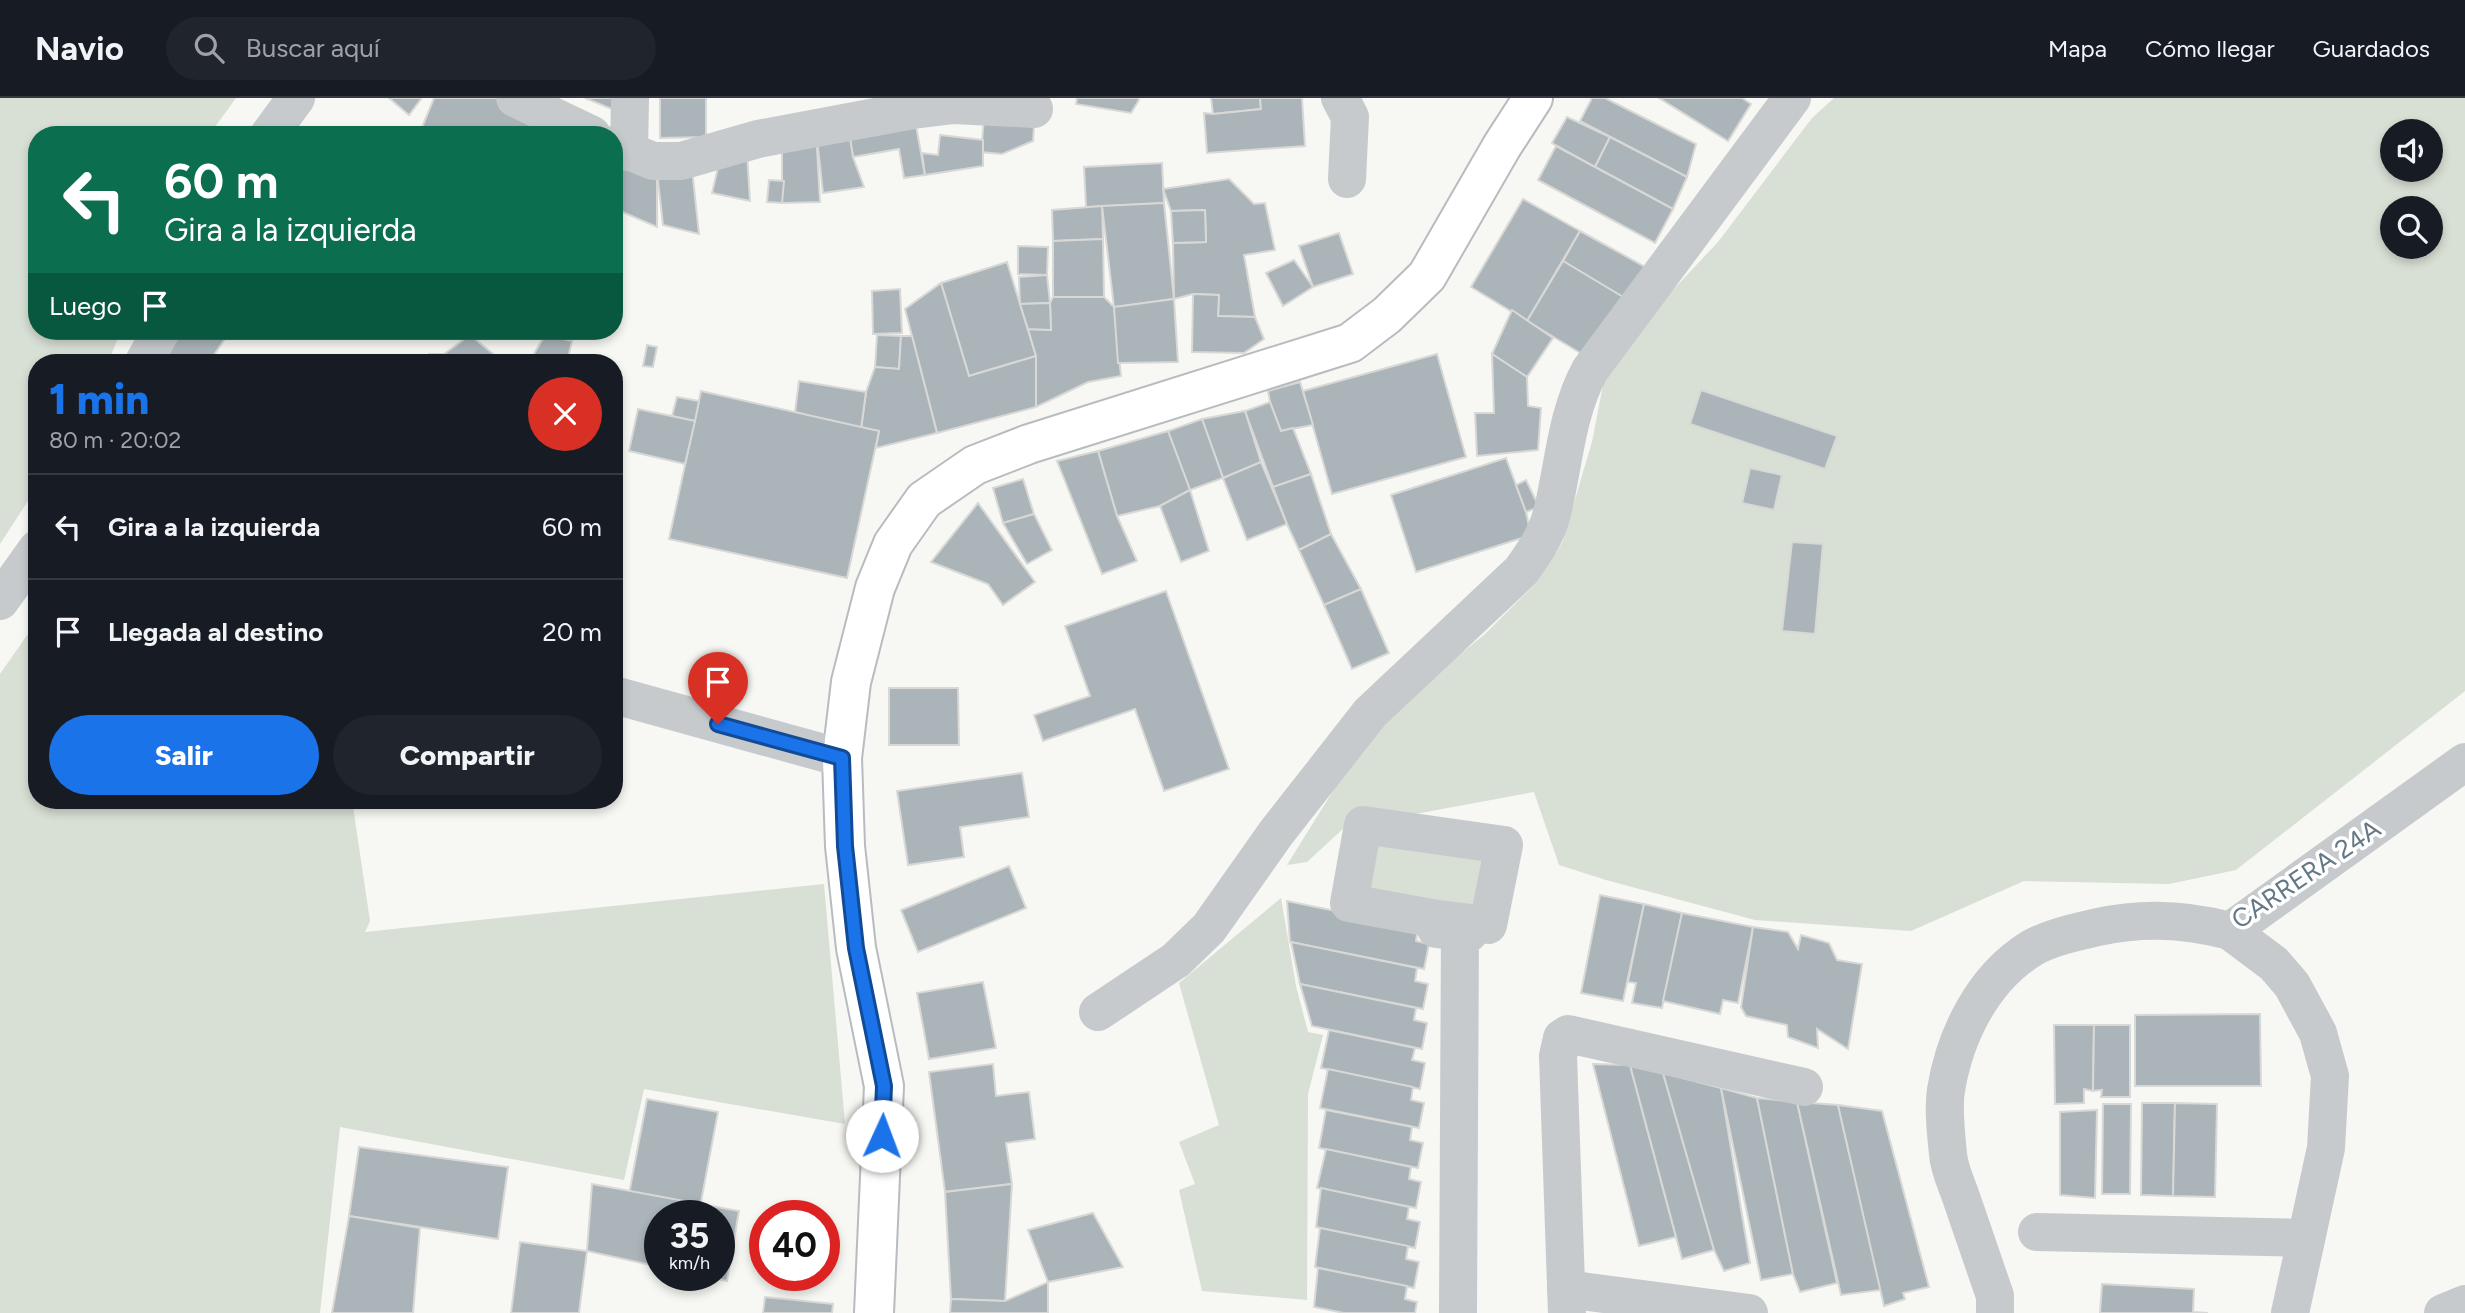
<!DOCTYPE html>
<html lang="es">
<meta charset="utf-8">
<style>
:root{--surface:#171b24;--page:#20242c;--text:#f1f3f6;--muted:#9ea1a6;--line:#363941;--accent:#1a73e8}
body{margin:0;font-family:Figtree,sans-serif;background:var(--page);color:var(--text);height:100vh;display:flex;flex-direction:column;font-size:26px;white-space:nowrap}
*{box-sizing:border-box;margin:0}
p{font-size:23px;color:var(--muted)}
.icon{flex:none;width:38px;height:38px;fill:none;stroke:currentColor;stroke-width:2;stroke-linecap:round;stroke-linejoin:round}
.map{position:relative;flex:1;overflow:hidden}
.side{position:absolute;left:28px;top:256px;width:595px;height:455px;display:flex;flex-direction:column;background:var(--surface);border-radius:28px;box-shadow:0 4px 10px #0003}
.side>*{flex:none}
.hud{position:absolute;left:28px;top:28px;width:595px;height:214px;border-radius:28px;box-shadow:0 4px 10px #0003;background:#0b6e4f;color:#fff;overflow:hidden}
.controls{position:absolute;left:2380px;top:21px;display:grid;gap:14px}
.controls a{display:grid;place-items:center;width:63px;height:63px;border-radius:50%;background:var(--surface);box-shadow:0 4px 10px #0003;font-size:35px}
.speed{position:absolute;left:644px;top:1102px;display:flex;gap:14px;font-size:35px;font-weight:700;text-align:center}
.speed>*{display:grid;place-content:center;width:91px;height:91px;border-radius:50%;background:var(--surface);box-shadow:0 4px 10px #0003;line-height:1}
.speed small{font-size:18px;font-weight:400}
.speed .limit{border:10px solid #d22;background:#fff;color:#111}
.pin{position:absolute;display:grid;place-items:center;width:60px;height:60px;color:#fff;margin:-72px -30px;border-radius:50% 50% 50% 0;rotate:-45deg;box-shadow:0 0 7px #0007}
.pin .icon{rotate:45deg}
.me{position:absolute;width:77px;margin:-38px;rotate:2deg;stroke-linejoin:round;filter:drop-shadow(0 0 5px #0008)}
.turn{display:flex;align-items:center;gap:24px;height:147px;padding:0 21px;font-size:32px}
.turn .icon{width:91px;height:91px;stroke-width:2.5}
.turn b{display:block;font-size:49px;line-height:60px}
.then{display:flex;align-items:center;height:66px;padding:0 21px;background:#0003;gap:14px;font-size:26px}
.round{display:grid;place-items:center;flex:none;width:74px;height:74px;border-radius:37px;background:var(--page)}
.summary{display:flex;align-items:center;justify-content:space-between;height:119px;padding:0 21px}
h1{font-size:42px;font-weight:800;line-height:52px;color:var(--accent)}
.cta{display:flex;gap:14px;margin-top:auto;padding:14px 21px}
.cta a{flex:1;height:80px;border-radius:42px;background:var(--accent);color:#fff;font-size:28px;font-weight:800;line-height:80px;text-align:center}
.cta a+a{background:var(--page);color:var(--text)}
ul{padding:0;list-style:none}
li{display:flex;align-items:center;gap:21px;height:105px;padding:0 21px;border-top:2px solid var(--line)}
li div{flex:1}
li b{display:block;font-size:26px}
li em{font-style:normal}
header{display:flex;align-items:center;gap:42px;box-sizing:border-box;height:98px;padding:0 35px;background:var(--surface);border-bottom:2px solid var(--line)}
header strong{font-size:33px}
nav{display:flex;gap:38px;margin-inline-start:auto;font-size:24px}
.search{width:490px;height:63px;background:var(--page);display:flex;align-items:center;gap:18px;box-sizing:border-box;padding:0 24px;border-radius:38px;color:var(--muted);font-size:26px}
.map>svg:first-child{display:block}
.green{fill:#d8dfd4;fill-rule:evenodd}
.building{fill:#abb4b9;stroke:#d8d8d6;stroke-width:2}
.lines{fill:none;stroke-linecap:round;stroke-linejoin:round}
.secondary-casing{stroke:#b6bcc0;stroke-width:42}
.street{stroke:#c6cacd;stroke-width:38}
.secondary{stroke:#fff;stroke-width:38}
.route-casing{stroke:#114b97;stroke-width:18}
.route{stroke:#1a73e8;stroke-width:12}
.labels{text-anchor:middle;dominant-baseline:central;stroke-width:7;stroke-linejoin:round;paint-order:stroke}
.street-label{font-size:26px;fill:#647886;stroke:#fff}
</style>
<header>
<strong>Navio</strong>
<div class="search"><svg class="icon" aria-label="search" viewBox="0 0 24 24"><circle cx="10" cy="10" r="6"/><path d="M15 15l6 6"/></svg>Buscar aquí</div>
<nav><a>Mapa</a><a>Cómo llegar</a><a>Guardados</a></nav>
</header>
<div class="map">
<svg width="2465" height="1215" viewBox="0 0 2465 1215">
<rect width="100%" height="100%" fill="#f7f7f3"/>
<!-- green -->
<g class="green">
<polygon points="0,0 236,0 209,37 37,37 37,233 121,233 108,264 37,264 37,389 0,446"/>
<path d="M1834 0H2465V593L2236 772 2169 786 2024 783 1911 833 1755 822 1606 782 1559 767 1534 694 1345 729 1307 764 1287 767 1364 643 1445 568 1484 537 1534 487 1562 445 1592 344 1608 261 1718 144 1812 20ZM2392 33H2431V72H2392ZM2392 110H2431V149H2392Z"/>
<polygon points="37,523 37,702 352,702 370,823 365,834 824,786 845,1026 644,991 624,1082 340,1029 320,1215 0,1215 0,576"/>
<polygon points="1367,728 1497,750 1484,825 1355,803"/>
<polygon points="1281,800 1296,888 1308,934 1323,937 1308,996 1307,1202 1202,1193 1179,1092 1195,1086 1179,1044 1219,1027 1179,885"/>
</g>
<!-- building -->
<g class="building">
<polygon points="389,0 420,0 421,1 409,17"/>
<polygon points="434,0 496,0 539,18 532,37 419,37"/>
<polygon points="585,0 624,0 624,16"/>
<polygon points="660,0 706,0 706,39 660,40"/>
<polygon points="1077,0 1138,0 1139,2 1131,15 1076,6"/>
<polygon points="1211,0 1260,0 1261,11 1213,16"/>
<polygon points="1260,0 1302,0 1305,48 1207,55 1204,15 1213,16 1261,11"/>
<polygon points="1592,0 1605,0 1696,46 1687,79 1580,23"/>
<polygon points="1659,0 1742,0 1751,6 1728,43"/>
<polygon points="985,10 1035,14 1033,43 1002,56 981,54"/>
<polygon points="1567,19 1610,39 1595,69 1552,45"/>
<polygon points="915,22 925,77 904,80 899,51 853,59 848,28"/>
<polygon points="848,28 853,59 864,89 823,95 816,32"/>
<polygon points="816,32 820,104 782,105 782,40"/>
<polygon points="940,37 983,42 983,68 925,77 922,55 938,57"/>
<polygon points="1610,39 1687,79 1673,111 1595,69"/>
<polygon points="1556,48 1673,111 1655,145 1538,82"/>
<polygon points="614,53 620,55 617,108 614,107"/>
<polygon points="620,55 657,74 657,129 618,112"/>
<polygon points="747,55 750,103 712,95 721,57"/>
<polygon points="1162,65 1164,105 1086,109 1084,69"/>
<polygon points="692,71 699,136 663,127 657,74"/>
<polygon points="1229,81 1254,106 1265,105 1275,152 1244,157 1255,219 1218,218 1219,197 1193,196 1174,201 1173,145 1206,144 1205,112 1171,113 1163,91"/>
<polygon points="769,82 784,83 782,105 767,104"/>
<polygon points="1523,101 1580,133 1527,223 1471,189"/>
<polygon points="1164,105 1174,201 1114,209 1102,108"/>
<polygon points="1102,108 1103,141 1053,143 1052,112"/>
<polygon points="1205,112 1206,144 1173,145 1171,113"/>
<polygon points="1580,133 1649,171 1628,202 1563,163"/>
<polygon points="1339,135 1353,176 1313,189 1299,148"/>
<polygon points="1103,141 1104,199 1053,199 1053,143"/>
<polygon points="1018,148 1048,149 1047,177 1018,176"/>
<polygon points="1294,162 1313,189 1283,208 1266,175"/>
<polygon points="1563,163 1628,202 1592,262 1527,223"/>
<polygon points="1007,164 1036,258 969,278 941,185"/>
<polygon points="1047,177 1050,205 1020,206 1019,179"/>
<polygon points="941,185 969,278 1036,258 1036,309 937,335 905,211"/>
<polygon points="900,191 902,235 873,236 872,193"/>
<polygon points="1193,196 1219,197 1218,218 1255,219 1264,241 1244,255 1192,254"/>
<polygon points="1053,199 1104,199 1114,209 1121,278 1088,284 1036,309 1036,258 1028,231 1051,232 1050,205"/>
<polygon points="1174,201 1178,264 1118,265 1114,209"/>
<polygon points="1050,205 1051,232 1028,231 1020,206"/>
<polygon points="1512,212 1553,240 1527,279 1492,256"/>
<polygon points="176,233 208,233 224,242 209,264 156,264"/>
<polygon points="470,237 503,264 429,264 429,256 444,256"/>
<polygon points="545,237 572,243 567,264 542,264 543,261 534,256"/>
<polygon points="877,237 901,238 899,271 875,269"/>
<polygon points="901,238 912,238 937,335 876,350 879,333 861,331 866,294 875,269 899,271"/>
<polygon points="647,247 657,249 653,269 643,268"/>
<polygon points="1437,256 1466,359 1332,396 1303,293"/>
<polygon points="1492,256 1527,279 1528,308 1541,310 1538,352 1477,358 1475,315 1494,315"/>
<polygon points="799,283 866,294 861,331 795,314"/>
<polygon points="1300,284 1313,327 1281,333 1270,304 1268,293"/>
<polygon points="1701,292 1837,338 1825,371 1690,326"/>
<polygon points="701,293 879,333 847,480 669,441"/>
<polygon points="677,299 699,303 695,323 672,318"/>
<polygon points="1270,304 1281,333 1293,330 1311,376 1273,389 1245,313"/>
<polygon points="638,311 695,323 685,366 629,353"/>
<polygon points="1245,313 1261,364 1223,380 1202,321"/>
<polygon points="1202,321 1223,380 1190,392 1168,333"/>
<polygon points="1168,333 1190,392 1160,408 1117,418 1098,353"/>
<polygon points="1098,353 1117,418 1137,463 1102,476 1057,363"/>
<polygon points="1506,360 1526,414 1531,437 1416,474 1391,397"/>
<polygon points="1261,364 1287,426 1247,442 1223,380"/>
<polygon points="1750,370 1782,377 1774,412 1742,405"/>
<polygon points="1311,376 1331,436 1299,452 1287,426 1273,389"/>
<polygon points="1023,381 1034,416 1003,425 993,390"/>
<polygon points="1526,382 1539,409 1526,414 1516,387"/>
<polygon points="1190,392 1209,453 1181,464 1160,408"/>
<polygon points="978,405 1035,484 1003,507 988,486 931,464"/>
<polygon points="1034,416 1052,452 1027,466 1003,425"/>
<polygon points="1331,436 1361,491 1324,507 1299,452"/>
<polygon points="1792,444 1823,446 1815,536 1782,533"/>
<polygon points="1361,491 1389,555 1352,571 1324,507"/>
<polygon points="1166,493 1229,671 1164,693 1135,611 1043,643 1034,617 1090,598 1065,528"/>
<polygon points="889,590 958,590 959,647 889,647"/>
<polygon points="1022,675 1029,719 960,729 964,759 908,767 897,693"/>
<polygon points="1009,768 1026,810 918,854 901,812"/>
<polygon points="1600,797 1644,806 1623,903 1581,895"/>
<polygon points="1287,803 1418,830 1416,843 1429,846 1424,871 1290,844"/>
<polygon points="1644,806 1682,815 1662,910 1632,905 1636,885 1628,884"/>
<polygon points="1682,815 1753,829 1738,905 1723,902 1720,916 1663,903"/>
<polygon points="1753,829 1788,834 1798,851 1801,837 1829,845 1837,862 1862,866 1848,951 1817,931 1818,950 1788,939 1787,927 1746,918 1741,909"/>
<polygon points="1291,844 1417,870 1415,883 1428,886 1423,911 1300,886"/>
<polygon points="983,884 996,950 929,961 917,895"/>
<polygon points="1300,886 1416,910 1414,922 1427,925 1422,951 1312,928"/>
<polygon points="2260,916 2261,988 2135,988 2135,917"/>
<polygon points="2054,927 2094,927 2093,993 2084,991 2084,1005 2055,1006"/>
<polygon points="2094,927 2130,927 2130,999 2101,999 2102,992 2093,993"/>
<polygon points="1329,932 1415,950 1412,962 1425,965 1420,991 1321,970"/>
<polygon points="993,966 996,998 1029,994 1035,1041 1006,1045 1012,1086 945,1094 929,974"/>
<polygon points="1593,966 1630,967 1676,1139 1639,1148"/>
<polygon points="1630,967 1663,975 1714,1152 1682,1161"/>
<polygon points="1328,971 1413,989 1411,1002 1424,1005 1419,1030 1320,1010"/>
<polygon points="1663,975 1721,990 1750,1165 1724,1173 1714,1152"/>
<polygon points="1721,990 1757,1000 1793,1176 1761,1182"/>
<polygon points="1757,1000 1797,1004 1837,1185 1800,1194 1793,1176"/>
<polygon points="647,1001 718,1014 700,1109 629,1096"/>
<polygon points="1797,1004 1838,1007 1881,1192 1841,1197"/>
<polygon points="2142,1005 2175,1005 2173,1098 2141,1097"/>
<polygon points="2175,1005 2217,1006 2215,1099 2173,1098"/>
<polygon points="2103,1006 2131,1006 2130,1096 2102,1096"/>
<polygon points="1838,1007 1882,1013 1929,1189 1903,1195 1905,1201 1884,1208"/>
<polygon points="1326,1012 1412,1029 1410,1042 1423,1045 1418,1070 1319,1050"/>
<polygon points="2097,1012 2095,1100 2060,1097 2060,1014"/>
<polygon points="359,1049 508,1069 498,1141 349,1118"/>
<polygon points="1326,1051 1411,1069 1409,1081 1421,1084 1416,1110 1317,1090"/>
<polygon points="592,1086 739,1113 727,1183 703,1178 719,1178 719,1118 660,1118 660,1169 587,1153"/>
<polygon points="1012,1086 1005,1203 951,1201 945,1094"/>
<polygon points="1321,1090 1409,1109 1407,1121 1420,1124 1415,1150 1316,1129"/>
<polygon points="1093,1115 1123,1169 1048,1184 1028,1132"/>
<polygon points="349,1118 420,1130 413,1215 332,1215"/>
<polygon points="1320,1130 1408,1148 1406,1161 1419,1164 1414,1190 1315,1169"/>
<polygon points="520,1144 587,1153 579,1215 511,1215"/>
<polygon points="1318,1170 1407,1188 1405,1201 1417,1204 1415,1215 1344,1215 1314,1209"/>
<polygon points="1048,1184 1048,1215 950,1215 951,1201 1005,1203"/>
<polygon points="2102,1186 2194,1191 2193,1214 2208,1215 2100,1215"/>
<polygon points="765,1199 833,1206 832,1215 763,1215"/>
</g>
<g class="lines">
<!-- secondary casing -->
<g class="secondary-casing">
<polyline id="secondary" points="874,1215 884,988 856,850 845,748 842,660 851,584 875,490 893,446 924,402 975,367 1029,346 1350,245 1387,217 1427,178 1502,48 1533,0"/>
</g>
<!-- street -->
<g class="street">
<polyline points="515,0 592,37"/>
<polyline points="1340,0 1350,19 1347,81"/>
<polyline points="269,37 296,0"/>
<polyline points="614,47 653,63 681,63 758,41 913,12 954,7 1034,11"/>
<polyline points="629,54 630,0"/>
<polyline points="144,264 161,233"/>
<polyline points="0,503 37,451"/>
<polyline points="614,597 842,660"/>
<polyline points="1438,821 1488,827 1504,747 1363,727 1349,805 1437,821 1436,831 1469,835"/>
<polyline points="2230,833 2274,866 2292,887 2318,935 2330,978 2326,1050 2290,1215"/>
<path d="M1098 914 1176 862 1209 830 1276 735 1370 615 1521 473C1534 455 1547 436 1552 415 1564 367 1566 316 1590 272L1792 0"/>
<polyline points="2037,1134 2306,1140"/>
<polyline points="1566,1191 1749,1215"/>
<polyline points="1458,1215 1460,835"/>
<polyline points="1567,1215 1558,958 1562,940 1568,936 1804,989"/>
<path d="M1995 1215V1198C1984 1166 1973 1134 1962 1102 1957 1087 1949 1071 1948 1056 1946 1036 1943 1011 1946 992 1955 937 1983 880 2032 850 2051 839 2077 834 2098 829 2143 819 2186 821 2230 833L2465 664"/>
<polyline points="2443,1215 2465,1206"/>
</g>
<!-- secondary -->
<use href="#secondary" class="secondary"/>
</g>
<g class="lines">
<!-- route casing -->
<g class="route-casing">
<polyline id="route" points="718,626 842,660 845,748 856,850 884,988 882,1038"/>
</g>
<!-- route -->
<use href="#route" class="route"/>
</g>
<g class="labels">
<!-- street labels -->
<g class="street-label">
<text transform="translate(2306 776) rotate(-34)">CARRERA 24A</text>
</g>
</g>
</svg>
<div class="controls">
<a><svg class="icon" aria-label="sound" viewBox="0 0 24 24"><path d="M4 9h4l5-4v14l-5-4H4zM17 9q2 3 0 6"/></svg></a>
<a><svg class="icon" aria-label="search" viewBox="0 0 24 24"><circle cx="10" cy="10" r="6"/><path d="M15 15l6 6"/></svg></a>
</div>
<div class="speed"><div>35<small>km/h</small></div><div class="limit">40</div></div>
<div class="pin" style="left:718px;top:626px;background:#d93025"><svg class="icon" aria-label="arrive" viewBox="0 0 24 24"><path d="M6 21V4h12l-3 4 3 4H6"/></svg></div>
<svg class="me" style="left:882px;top:1038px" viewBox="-20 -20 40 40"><circle r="19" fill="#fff"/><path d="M0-13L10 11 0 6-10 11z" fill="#1a73e8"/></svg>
<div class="hud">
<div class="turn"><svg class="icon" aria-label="left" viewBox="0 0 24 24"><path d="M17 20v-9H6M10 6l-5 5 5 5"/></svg><div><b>60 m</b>Gira a la izquierda</div></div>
<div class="then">Luego<svg class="icon" aria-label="arrive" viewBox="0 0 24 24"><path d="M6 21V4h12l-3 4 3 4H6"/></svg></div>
</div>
<section class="side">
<div class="summary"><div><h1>1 min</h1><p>80 m · 20:02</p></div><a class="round" style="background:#d93025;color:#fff"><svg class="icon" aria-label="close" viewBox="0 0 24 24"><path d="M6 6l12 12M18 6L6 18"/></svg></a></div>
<ul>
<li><svg class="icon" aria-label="left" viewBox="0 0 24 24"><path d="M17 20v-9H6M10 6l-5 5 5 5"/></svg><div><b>Gira a la izquierda</b></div><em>60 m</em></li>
<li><svg class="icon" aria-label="arrive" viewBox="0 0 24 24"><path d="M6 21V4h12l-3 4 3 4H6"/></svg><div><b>Llegada al destino</b></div><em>20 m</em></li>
</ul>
<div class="cta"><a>Salir</a><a>Compartir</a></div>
</section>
</div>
